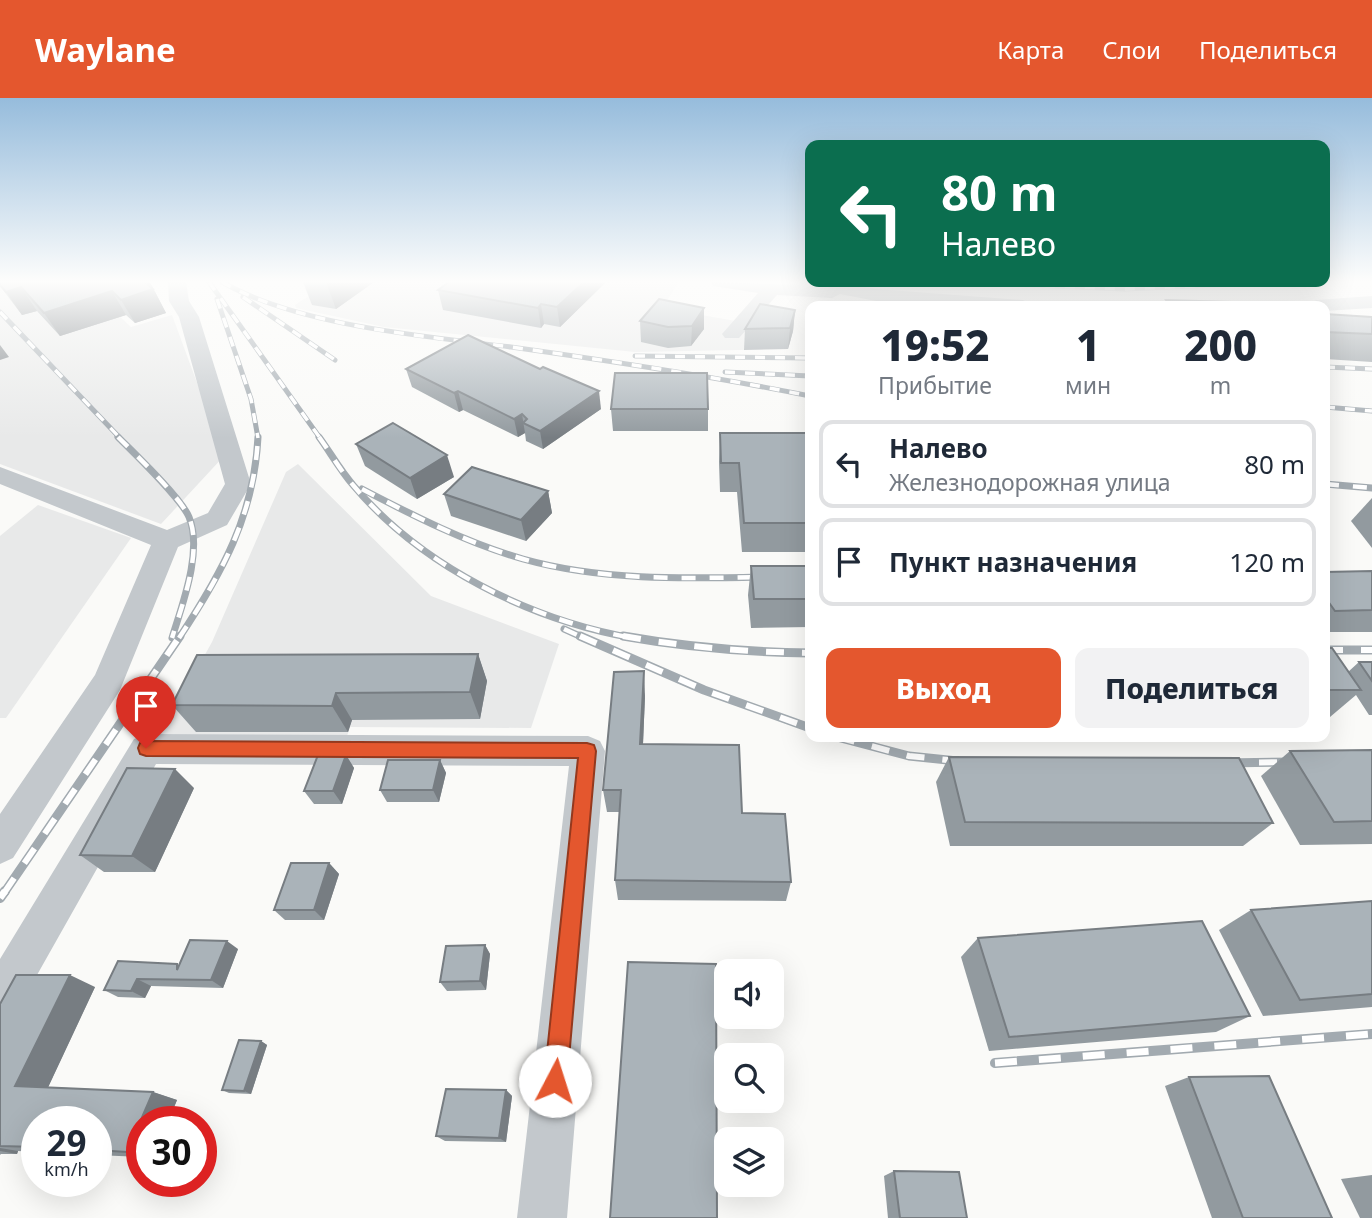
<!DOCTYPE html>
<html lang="ru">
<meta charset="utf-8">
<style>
:root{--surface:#fff;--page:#f2f2f3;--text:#1f2937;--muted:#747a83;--line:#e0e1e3;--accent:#e4572e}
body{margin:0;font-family:"Noto Sans",sans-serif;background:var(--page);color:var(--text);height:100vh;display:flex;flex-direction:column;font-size:26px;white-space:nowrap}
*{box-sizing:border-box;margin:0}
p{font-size:23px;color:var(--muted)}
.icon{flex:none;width:38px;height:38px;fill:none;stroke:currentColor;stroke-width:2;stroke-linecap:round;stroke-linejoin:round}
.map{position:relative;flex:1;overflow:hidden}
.details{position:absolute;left:805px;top:203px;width:525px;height:441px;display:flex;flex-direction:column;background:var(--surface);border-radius:14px;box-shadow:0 7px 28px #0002}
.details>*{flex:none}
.top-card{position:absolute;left:805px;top:42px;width:525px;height:147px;border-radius:14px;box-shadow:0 7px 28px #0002;background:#0b6e4f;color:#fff;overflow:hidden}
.fabs{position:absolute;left:714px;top:861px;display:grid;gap:14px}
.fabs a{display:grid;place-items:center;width:70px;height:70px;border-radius:14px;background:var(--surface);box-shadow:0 7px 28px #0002;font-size:35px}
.speed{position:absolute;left:21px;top:1008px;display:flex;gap:14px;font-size:35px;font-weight:700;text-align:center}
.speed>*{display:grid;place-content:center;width:91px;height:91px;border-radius:50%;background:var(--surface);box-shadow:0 7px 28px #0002;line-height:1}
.speed small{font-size:18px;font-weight:400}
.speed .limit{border:10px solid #d22;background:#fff;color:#111}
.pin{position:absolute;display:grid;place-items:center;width:60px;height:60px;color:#fff;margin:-72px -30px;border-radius:50% 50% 50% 0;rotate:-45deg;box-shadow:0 0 7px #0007}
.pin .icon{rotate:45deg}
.me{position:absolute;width:77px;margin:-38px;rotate:5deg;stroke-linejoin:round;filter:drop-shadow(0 0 5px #0008)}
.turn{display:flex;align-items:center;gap:24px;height:147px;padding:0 21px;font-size:32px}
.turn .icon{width:91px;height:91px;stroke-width:2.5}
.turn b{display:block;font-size:49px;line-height:60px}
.eta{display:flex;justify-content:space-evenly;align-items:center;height:119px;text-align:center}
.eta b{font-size:42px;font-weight:800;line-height:49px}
.action{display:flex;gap:14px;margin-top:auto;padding:14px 21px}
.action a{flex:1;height:80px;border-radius:14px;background:var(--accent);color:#fff;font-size:28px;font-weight:800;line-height:80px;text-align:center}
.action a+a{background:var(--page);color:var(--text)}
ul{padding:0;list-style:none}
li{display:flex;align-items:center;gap:21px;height:88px;margin:0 14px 10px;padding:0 7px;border:4px solid var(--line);border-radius:14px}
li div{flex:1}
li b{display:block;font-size:26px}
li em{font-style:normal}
header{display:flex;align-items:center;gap:42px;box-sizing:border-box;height:98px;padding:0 35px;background:var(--accent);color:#fff}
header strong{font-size:33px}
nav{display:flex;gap:38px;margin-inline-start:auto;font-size:24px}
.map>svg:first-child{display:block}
.built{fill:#e8e9e9}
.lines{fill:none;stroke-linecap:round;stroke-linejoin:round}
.minor{fill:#c3c8cc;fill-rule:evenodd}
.rail-far3-casing{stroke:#a2aab0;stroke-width:5}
.rail-far2-casing{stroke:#a2aab0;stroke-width:7}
.rail-far1-casing{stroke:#a2aab0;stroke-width:9}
.rail-casing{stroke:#a2aab0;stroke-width:10}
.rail-far3{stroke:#fff;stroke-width:3.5;stroke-dasharray:10;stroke-linecap:butt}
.rail-far2{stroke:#fff;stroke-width:4.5;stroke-dasharray:14;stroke-linecap:butt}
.rail-far1{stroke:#fff;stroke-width:6;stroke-dasharray:18;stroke-linecap:butt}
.rail{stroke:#fff;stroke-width:7;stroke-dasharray:22;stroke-linecap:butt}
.wall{fill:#929a9f}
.shaded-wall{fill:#777d82}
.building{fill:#aab3b9;stroke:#777d82;stroke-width:2}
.route{fill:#e4572e;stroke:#94391e;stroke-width:2}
</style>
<header>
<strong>Waylane</strong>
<nav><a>Карта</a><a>Слои</a><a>Поделиться</a></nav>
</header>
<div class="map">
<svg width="1372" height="1120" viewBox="0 0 1372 1120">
<rect width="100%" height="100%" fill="#fafaf8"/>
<!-- built -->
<g class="built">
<polygon points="0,184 83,184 131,229 172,217 224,358 161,426 0,366"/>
<polygon points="330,184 679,184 662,210 793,233 788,251 635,254 384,229 296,210 295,207"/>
<polygon points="298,366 431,498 559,546 531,630 350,629 347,638 159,639 212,544 286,374"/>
<polygon points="38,407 131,440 6,620 0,620 0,438"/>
</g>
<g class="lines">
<!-- minor -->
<g class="minor">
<polygon points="168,184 186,184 189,203 199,219 251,386 227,427 178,449 120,592 13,760 0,766 0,716 95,577 151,447 0,386 0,369 167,432 208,415 225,386 179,219 169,203"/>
<polygon points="711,184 801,187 800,184 837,184 876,191 1023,202 1033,208 948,208 876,203 840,196 832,200 777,197 739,240 725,240 722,236 758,195 713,188"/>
<polygon points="1372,198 1372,210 1325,213 1325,208 1306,208 1316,202"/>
<polygon points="146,636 588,638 600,643 605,653 567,1120 517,1120 569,668 156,666 15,916 0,922 0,861 134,641"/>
</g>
<!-- rail-far3 casing -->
<g class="rail-far3-casing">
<g id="rail-far3">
<polyline points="209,184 320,340"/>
<path d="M222 184C299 228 423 238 511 249 611 263 711 278 810 298"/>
<polyline points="965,184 1124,191 1283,184"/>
<polyline points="243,199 335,262"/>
<polyline points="217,201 251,301 258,340"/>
<polyline points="0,214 120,340"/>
<polyline points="635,258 810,260"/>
<polyline points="1325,269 1372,271"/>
<polyline points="725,274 810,278"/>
<polyline points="1325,309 1372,313"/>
</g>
</g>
<!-- rail-far2 casing -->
<g class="rail-far2-casing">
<g id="rail-far2">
<path d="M118 339C135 356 181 400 189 419 203 453 182 507 172 540"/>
<path d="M319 339C330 354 340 372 353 387 421 468 530 522 633 540"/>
<polyline points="1325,386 1372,390"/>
<path d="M362 391C414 418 467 445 523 461 616 487 715 479 810 478"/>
<polyline points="564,531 584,540"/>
<path d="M179 540C222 475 254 418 258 339"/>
</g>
</g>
<!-- rail-far1 casing -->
<g class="rail-far1-casing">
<g id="rail-far1">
<polyline points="580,538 704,592 810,630"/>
<path d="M623 538C685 549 746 554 810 555"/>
<polyline points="1325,552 1372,552"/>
<polyline points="837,639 909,658 967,664"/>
<polyline points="1223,665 1296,664"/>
<polyline points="4,795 180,538"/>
</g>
</g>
<!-- rail casing -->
<g class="rail-casing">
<g id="rail">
<polyline points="0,800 5,793"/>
<polyline points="995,965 1372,936"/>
</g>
</g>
<!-- rail-far3 -->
<use href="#rail-far3" class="rail-far3"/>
<!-- rail-far2 -->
<use href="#rail-far2" class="rail-far2"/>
<!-- rail-far1 -->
<use href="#rail-far1" class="rail-far1"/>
<!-- rail -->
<use href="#rail" class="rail"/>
</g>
<!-- wall -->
<g class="wall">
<polygon points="0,184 155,194 166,215 135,225 126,217 60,238 37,213 22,217 0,188"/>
<polygon points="303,184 374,184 336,211 312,207"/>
<polygon points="449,184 606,184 560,229 544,226 541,230 443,212 438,192"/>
<polygon points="659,201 704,231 691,248 668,250 641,244 640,223"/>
<polygon points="1166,202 1268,208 1163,208"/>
<polygon points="795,212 793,233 788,251 744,252 745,231"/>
<polygon points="1325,216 1372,219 1372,264 1325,261"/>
<polygon points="406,271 601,311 543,351 526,343 525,335 518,339 463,312 459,314 412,289"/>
<polygon points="611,311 708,311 708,333 613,333"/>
<polygon points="720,335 810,335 810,454 742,454 737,394 720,394 719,364"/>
<polygon points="356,346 454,379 417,401 365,368"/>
<polygon points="548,393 552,415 526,443 451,418 444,396"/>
<polygon points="1372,400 1372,450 1351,423"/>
<polygon points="751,468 810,468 810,529 751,530 748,497"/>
<polygon points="1372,473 1372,534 1325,534 1325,474"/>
<polygon points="1325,550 1348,574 1359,564 1372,564 1372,617 1369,617 1356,597 1330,619 1325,619"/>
<polygon points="478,556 487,583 480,621 352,622 348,634 196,634 172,607"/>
<polygon points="645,598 643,646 742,715 791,784 786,803 618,802 615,782 620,714 607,714 603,692"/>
<polygon points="1372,652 1372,746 1300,747 1261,678 1290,653"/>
<polygon points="346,657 354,670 342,706 314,706 304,693"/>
<polygon points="949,659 1273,725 1243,748 950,748 936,684"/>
<polygon points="440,662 446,675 439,704 387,704 380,692"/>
<polygon points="194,690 155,774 104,774 80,757"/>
<polygon points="329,765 339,776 324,822 285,822 274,812"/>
<polygon points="1372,803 1372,909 1263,918 1219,832 1251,812"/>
<polygon points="978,840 1250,918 1216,934 989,953 961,859"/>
<polygon points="485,847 490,856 486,892 447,893 440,884"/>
<polygon points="238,851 223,890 151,888 145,900 118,899 104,892 179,867"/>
<polygon points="95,889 48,989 153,994 177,1002 168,1024 142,1024 142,1059 96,1057 96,1024 37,1024 37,1054 18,1053 17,1056 1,1056 0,1057 0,906"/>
<polygon points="261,943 267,947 251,996 229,995 222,992"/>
<polygon points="1189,979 1332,1120 1212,1120 1165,988"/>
<polygon points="506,992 512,998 506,1044 445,1043 436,1038"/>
<polygon points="894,1073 967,1120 888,1120 884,1078"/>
<polygon points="1372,1077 1372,1120 1360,1120 1341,1081"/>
</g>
<!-- shaded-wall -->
<g class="shaded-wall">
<polygon points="139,184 150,184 166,215 135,225 121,202"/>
<polygon points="326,184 374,184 336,211"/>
<polygon points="584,184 606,184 560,229 557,209"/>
<polygon points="21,189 37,213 22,217 6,194"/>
<polygon points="112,193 126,217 60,238 44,215"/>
<polygon points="541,206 544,226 541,230 538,210"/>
<polygon points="704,210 704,231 691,248 692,228"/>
<polygon points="795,212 793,233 788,251 790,230"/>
<polygon points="0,247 9,259 0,262"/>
<polygon points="458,293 463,312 459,314 454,295"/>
<polygon points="599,293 601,311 543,351 540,333"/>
<polygon points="522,316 525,335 518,339 514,321"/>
<polygon points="447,357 454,379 417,401 410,380"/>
<polygon points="548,393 552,415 526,443 521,422"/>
<polygon points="478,556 487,583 480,621 470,594"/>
<polygon points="644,573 645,598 642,669 640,646"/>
<polygon points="336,595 352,622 348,634 332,608"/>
<polygon points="346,657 354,670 342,706 333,693"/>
<polygon points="440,662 446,675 439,704 433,692"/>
<polygon points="175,671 194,690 155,774 132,758"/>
<polygon points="329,765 339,776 324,822 314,812"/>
<polygon points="227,843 238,851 223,890 211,882"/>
<polygon points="485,847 490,856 486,892 480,883"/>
<polygon points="70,877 95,889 45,996 15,988"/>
<polygon points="137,881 151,888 145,900 131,893"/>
<polygon points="261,943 267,947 251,996 244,993"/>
<polygon points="506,992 512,998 506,1044 499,1040"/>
<polygon points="153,994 177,1002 168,1024 142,1024 142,1057 127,1054"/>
<polygon points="0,1050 18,1053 17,1056 0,1053"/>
</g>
<!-- building -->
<g class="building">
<polygon points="0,184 145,184 153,191 121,202 112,193 44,215 21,189 6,194 0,187"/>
<polygon points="449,184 584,184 557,209 541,206 538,210 438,192"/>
<polygon points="659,201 704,210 692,228 668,229 640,223"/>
<polygon points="1166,202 1265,205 1268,208 1170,208"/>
<polygon points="760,206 795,212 790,230 745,231"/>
<polygon points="964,206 1049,208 965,208"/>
<polygon points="1325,216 1372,219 1372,236 1325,234"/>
<polygon points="468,237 540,271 543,269 599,293 540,333 523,325 527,321 522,316 514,321 458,293 454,295 406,271"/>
<polygon points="615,275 707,275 708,311 611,311"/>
<polygon points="393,325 447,357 410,380 356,346"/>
<polygon points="720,335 810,335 810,425 744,425 739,365 721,365"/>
<polygon points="472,369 548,393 521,422 444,396"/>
<polygon points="751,468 810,468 810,501 754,501"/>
<polygon points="1372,473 1372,512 1335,513 1325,499 1325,474"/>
<polygon points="1325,550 1332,550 1361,592 1325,592"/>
<polygon points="478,556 470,594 336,595 332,608 172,607 197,557"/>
<polygon points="1359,564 1372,564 1372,583"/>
<polygon points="644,573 640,646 739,647 742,715 785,716 791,784 615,782 621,692 603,692 614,574"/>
<polygon points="1372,652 1372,723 1334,724 1290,653"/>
<polygon points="318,657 346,657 333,693 304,693"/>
<polygon points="949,659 1239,660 1273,725 965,724"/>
<polygon points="388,662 440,662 433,692 380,692"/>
<polygon points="127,670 175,671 132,758 80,757"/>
<polygon points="291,765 329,765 314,812 274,812"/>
<polygon points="1372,803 1372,896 1300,902 1251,812"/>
<polygon points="1202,823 1250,918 1009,939 978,840"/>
<polygon points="190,842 227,843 211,882 137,881 131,893 104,892 118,863 177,866 177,872"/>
<polygon points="485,847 480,883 440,884 446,848"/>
<polygon points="628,864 716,866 717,1120 610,1120"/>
<polygon points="16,877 70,877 15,988 153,994 127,1054 96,1052 96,1024 37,1024 37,1049 0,1048 0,906"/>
<polygon points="239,942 261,943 244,993 222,992"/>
<polygon points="1269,978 1332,1120 1243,1120 1189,979"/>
<polygon points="446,991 506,992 499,1040 436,1038"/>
<polygon points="894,1073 959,1074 967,1120 900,1120"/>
</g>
<!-- sky -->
<linearGradient id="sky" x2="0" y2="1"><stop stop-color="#96bcdc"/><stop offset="0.54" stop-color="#fdfdfc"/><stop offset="1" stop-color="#fdfdfc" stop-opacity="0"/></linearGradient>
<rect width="1372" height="340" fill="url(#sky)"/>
<!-- route -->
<polygon class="route" points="146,643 587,645 594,647 596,653 567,983 564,991 555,994 547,991 544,983 578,660 146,658 140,656 138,650 140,645"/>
</svg>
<div class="fabs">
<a><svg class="icon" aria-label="sound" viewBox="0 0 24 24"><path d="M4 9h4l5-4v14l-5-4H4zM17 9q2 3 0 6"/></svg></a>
<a><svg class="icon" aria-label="search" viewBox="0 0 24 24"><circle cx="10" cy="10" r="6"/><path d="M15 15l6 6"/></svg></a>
<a><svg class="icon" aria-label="layers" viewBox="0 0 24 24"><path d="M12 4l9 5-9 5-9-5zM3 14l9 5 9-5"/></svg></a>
</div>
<div class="speed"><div>29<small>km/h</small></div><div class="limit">30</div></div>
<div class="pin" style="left:146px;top:650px;background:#d93025"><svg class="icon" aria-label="arrive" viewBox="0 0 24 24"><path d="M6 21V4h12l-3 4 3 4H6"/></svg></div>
<svg class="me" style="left:555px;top:983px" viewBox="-20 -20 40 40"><circle r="19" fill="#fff"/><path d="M0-13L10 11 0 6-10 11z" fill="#e4572e"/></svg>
<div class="top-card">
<div class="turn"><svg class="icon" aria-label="left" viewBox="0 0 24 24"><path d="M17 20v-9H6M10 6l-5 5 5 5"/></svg><div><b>80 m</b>Налево</div></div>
</div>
<section class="details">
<div class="eta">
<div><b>19:52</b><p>Прибытие</p></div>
<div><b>1</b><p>мин</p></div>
<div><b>200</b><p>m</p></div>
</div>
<ul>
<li><svg class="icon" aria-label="left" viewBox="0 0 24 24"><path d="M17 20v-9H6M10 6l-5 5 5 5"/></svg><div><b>Налево</b><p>Железнодорожная улица</p></div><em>80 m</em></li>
<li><svg class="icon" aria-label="arrive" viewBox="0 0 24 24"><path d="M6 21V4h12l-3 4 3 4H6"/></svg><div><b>Пункт назначения</b></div><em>120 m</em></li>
</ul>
<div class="action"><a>Выход</a><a>Поделиться</a></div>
</section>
</div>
